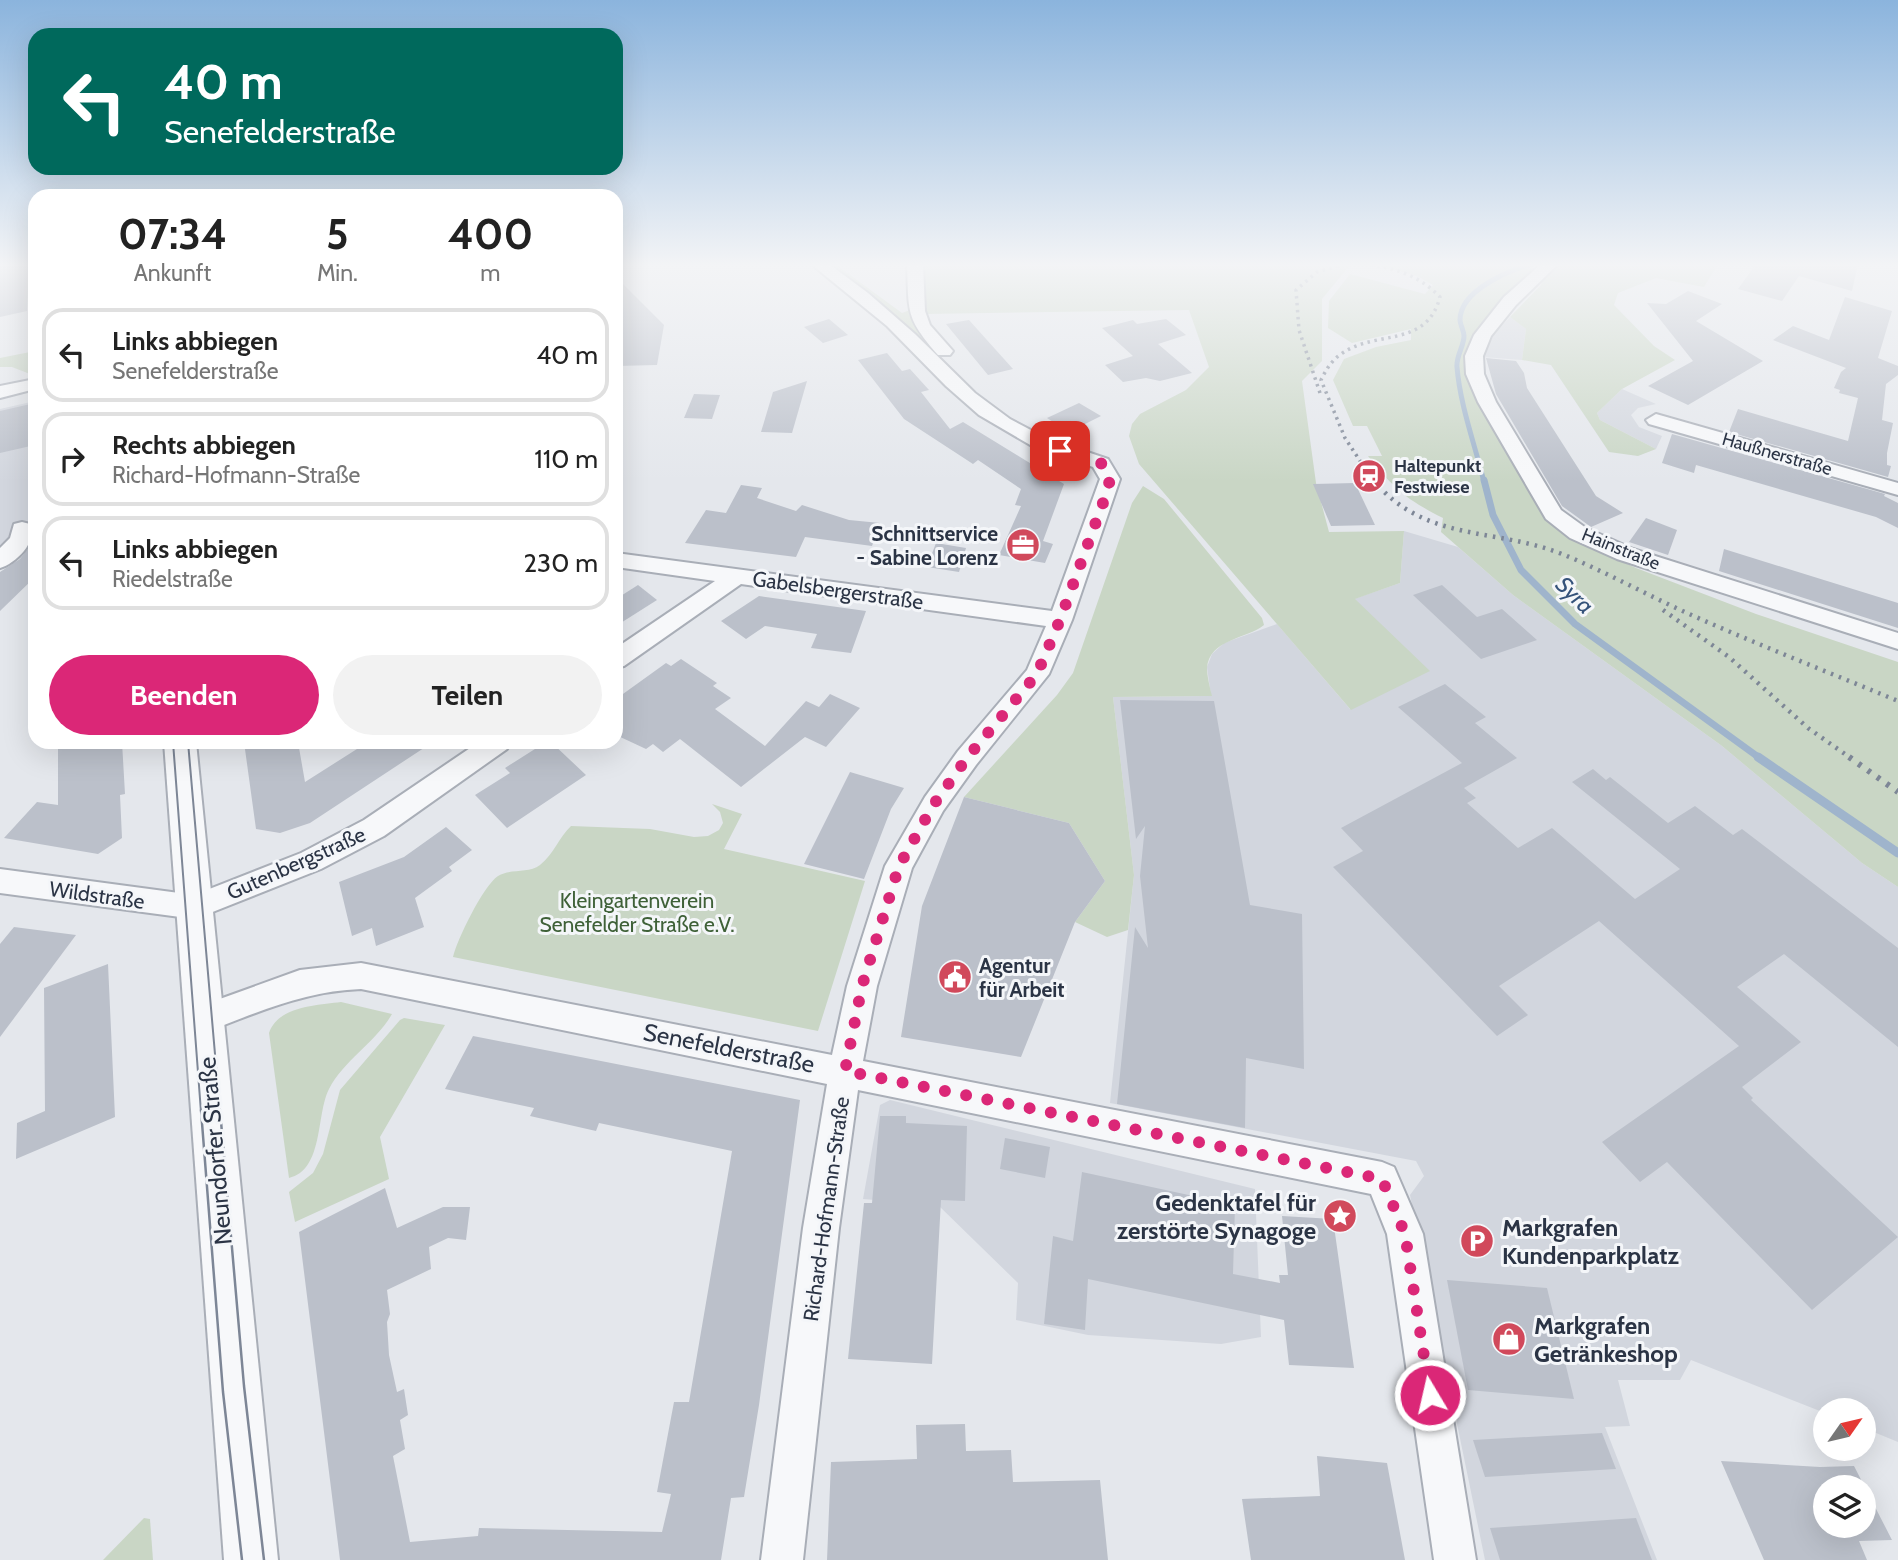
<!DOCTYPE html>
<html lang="de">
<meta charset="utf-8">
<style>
:root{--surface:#fff;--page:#f2f2f2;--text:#222;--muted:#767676;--line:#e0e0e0;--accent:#db2777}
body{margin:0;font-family:Cabin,sans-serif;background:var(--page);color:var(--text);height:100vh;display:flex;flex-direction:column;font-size:26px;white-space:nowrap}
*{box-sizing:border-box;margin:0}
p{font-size:23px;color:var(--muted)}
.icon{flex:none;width:38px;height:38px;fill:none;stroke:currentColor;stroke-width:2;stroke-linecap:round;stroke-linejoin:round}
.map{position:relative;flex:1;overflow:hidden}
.details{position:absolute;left:28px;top:189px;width:595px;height:560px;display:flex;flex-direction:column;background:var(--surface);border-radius:21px;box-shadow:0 7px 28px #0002}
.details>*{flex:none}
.banner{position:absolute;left:28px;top:28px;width:595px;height:147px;border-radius:21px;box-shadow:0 7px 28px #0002;background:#00695c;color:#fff;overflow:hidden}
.needle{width:46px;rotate:56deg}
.fabs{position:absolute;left:1813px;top:1398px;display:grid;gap:14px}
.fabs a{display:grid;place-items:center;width:63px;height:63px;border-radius:50%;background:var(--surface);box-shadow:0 7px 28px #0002;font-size:35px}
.pin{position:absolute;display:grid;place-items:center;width:60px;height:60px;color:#fff;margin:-30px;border-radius:14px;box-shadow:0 4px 10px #0006}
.me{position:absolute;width:77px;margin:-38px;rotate:351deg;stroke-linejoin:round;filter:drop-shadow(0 0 5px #0008)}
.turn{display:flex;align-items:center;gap:24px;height:147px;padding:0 21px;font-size:32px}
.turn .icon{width:91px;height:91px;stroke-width:2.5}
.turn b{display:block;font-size:49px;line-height:60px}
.eta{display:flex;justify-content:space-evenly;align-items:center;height:119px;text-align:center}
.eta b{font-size:42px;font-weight:700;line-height:49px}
.action{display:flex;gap:14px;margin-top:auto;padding:14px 21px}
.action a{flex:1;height:80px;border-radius:42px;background:var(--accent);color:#fff;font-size:28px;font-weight:700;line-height:80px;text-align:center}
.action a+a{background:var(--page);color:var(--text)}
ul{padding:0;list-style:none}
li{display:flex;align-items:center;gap:21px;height:94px;margin:0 14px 10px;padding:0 7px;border:4px solid var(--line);border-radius:21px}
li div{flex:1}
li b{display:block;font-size:26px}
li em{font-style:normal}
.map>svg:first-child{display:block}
.built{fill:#d2d6de}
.green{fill:#c9d6c5}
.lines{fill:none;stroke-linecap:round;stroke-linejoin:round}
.stream-far2{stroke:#9fb4cc;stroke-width:5}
.stream-far1{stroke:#9fb4cc;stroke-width:7}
.stream{stroke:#9fb4cc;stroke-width:9}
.building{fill:#bbc0ca;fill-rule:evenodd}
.minor-casing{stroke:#a9aeb7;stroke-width:4}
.tertiary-casing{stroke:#a9aeb7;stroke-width:4}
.minor{fill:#f7f8fa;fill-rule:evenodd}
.tertiary{fill:#f7f8fa;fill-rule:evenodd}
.tram-far1{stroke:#7d8696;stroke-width:2}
.tram{stroke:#7d8696;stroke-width:2.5}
.rail-far2{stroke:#7d8696;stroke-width:3.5;stroke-dasharray:2.5 4.5;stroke-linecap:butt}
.rail-far1{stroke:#7d8696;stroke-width:4.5;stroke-dasharray:2.5 6;stroke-linecap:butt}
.rail{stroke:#7d8696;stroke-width:6;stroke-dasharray:3.5 8;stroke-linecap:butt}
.route{stroke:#db2777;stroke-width:12;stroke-dasharray:0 21.6}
.labels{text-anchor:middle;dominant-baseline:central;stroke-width:6;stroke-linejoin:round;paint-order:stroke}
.far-street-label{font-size:18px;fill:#2b3445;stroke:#f4f6f9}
.far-poi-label{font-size:18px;font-weight:bold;fill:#2b3445;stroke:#f4f6f9;text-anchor:start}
.poi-label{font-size:21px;font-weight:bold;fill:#2b3445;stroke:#f4f6f9;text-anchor:end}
.street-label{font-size:21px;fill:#2b3445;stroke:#f4f6f9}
.park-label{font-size:21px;fill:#3f6138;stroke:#f4f6f9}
.water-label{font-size:23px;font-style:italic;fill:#34527a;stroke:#f4f6f9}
.near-street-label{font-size:24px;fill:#2b3445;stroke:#f4f6f9}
.near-poi-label{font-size:24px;font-weight:bold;fill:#2b3445;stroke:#f4f6f9;text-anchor:start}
</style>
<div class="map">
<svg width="1898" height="1560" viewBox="0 0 1898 1560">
<rect width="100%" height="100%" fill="#e4e7ec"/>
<!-- built -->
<g class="built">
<polygon points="1510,317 1526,329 1522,360 1483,357 1494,334"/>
<polygon points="1622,389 1656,404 1638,408 1631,415 1639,427 1662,436 1656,449 1600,420 1597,413"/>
<polygon points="35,401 35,523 8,545 0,547 0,409"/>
<polygon points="1404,531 1458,547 1513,595 1722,746 1862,863 1898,887 1898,1442 1864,1428 1864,1410 1825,1410 1825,1413 1691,1360 1680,1380 1618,1380 1630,1426 1605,1427 1657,1560 1485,1560 1410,1195 1424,1176 1416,1161 1110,1103 1134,875 1113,697 1211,696 1207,667 1212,654 1224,643 1277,624 1350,709 1354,599 1400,583"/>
<polygon points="890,1100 1255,1189 1261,1337 1221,1344 1088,1335 1016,1320 1018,1283 938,1205 863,1199 880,1105"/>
</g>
<!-- green -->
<g class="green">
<polygon points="826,264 835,264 902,313 910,310 912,264 912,303 940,355 935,354 895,317"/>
<polygon points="921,264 1351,264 1322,299 1322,361 1302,381 1316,483 1329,532 1404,531 1400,583 1355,599 1430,671 1351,710 1139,464 1129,436 1132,424 1140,414 1186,390 1209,367 1189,310 924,314"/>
<path d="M1375 264H1533L1529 278 1515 290 1468 373 1492 428 1536 503 1548 518 1608 555 1636 568 1756 614 1898 662V887L1862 863 1722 746 1513 595 1441 532 1443 518C1407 500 1393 488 1368 456H1382L1367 426H1353L1333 380 1344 359 1376 347 1411 340V329L1352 343 1328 328 1329 301 1350 274 1425 294 1433 285 1417 276Z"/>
<polygon points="1550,264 1718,264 1704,287 1656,278 1618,293 1614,305 1654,346 1675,360 1622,389 1597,413 1600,420 1656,449 1638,456 1609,452 1551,365 1522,360 1526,329 1510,317 1541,285 1544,273"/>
<polygon points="35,351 35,376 12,367 0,367 0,358"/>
<path d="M1143 486 1164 499 1262 618 1264 625C1247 639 1209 639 1207 668 1207 676 1210 688 1212 696L1113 697 1134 875 1128 930 1107 937 1075 922 1105 881 1069 823 964 797 1057 695 1073 673 1132 503Z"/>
<path d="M712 804 742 814 724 849 865 881 818 1031 453 957C457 940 483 886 498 876 511 868 528 874 540 865 554 854 559 837 571 826L650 829 694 837 708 836 719 830 723 823 720 812Z"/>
<path d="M341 1002 392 1014C376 1042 344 1060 329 1089 316 1114 324 1170 289 1178L269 1033C278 1006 318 1005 341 1002Z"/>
<polygon points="404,1018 445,1025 380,1137 389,1179 295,1222 289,1192 313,1173 323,1154 340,1090 400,1020"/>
<polygon points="144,1518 150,1519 153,1560 103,1560"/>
</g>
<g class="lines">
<!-- stream-far2 -->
<path class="stream-far2" d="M1484 482C1475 445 1460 405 1457 367 1456 356 1464 346 1464 336 1464 330 1460 325 1460 320 1460 290 1510 270 1533 264"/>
<!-- stream-far1 -->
<polyline class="stream-far1" points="1484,480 1493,515 1521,570 1575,624 1761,759"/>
<!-- stream -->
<polyline class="stream" points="1758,757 1898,853"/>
</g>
<!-- building -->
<g class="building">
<polygon points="0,264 29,264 27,311 0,317"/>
<polygon points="1756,264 1858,264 1852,291 1799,276 1782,301 1738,289"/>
<polygon points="616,277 664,325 657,365 616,366"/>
<polygon points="1688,291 1722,304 1696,321 1763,361 1688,405 1648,386 1693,361 1647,303 1666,304"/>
<polygon points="1845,297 1892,311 1878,358 1898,366 1898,375 1886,384 1882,420 1893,423 1887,453 1887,465 1891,466 1888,477 1729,432 1738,409 1848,441 1858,398 1839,393 1840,390 1834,388 1841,372 1846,368 1773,340 1793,326 1829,340"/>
<polygon points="829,319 848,335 823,343 804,327"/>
<polygon points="1166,319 1186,335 1158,344 1192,373 1160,381 1146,378 1123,382 1105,365 1133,356 1102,328 1133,320 1137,324"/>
<polygon points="969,320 1013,369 988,375 946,324"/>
<polygon points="887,353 902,371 910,369 929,390 921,392 950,429 963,422 1064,484 1043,541 1053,544 1045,563 999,555 1021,506 1015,505 1021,489 978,460 973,464 904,419 858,360"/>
<polygon points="1486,358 1516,361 1524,373 1527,388 1596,496 1623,513 1591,527 1562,506 1496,394"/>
<polygon points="807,381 792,433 761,432 773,392"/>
<polygon points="694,394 720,395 712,419 684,418"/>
<polygon points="35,403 35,445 0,453 0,411"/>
<polygon points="1079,403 1101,416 1069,432 1047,418"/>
<polygon points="1672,434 1885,494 1884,496 1898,503 1898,528 1876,517 1696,465 1694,473 1662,463"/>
<polygon points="1355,483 1375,525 1331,526 1313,484"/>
<polygon points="741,485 762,488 757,498 796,511 802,505 849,520 880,523 872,546 805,537 796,557 685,543 706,510 726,513"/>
<polygon points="1646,518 1677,530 1668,555 1629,542"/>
<polygon points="35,539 35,577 0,611 0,572 20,559"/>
<polygon points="936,543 966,548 959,572 927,567"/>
<polygon points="1724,549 1898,603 1898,628 1719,571"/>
<polygon points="638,585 657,600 616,626 616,599"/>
<polygon points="1442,585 1477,617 1502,609 1537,640 1481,659 1413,595"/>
<polygon points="759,596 866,611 851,653 811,648 817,634 765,626 746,639 721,621"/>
<polygon points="681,659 717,683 713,686 731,698 715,709 765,746 806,701 819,707 830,694 860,708 826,747 805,737 741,787 680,739 663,752 653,744 646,749 616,735 616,699 666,663 671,666"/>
<polygon points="1445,684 1486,717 1475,723 1517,758 1464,788 1476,798 1467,803 1518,848 1552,828 1635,899 1680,869 1572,782 1593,769 1606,780 1610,777 1668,823 1695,806 1733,835 1742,829 1898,948 1898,1047 1784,954 1737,987 1801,1042 1742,1087 1753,1098 1751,1100 1898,1237 1812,1310 1667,1162 1640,1182 1602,1142 1739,1046 1599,921 1499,986 1528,1015 1497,1036 1333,867 1363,851 1341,828 1462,763 1398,707"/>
<polygon points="1120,700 1214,701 1250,905 1302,914 1304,1069 1246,1058 1245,1128 1117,1104 1135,927 1148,948 1140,876 1145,826 1136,839"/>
<polygon points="58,742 122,742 125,794 120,795 122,838 98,854 4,838 37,802 58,805"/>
<polygon points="244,742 298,742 305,782 368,742 433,742 310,823 280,833 256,829"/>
<polygon points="546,742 551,742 586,775 507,828 475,795 510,773 505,768"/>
<polygon points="850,772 904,788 891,809 864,879 804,864"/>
<polygon points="964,797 1069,823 1105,881 1075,922 1021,1057 901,1037 922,906"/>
<polygon points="446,827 472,850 449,867 452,871 415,898 424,927 376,946 372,928 352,936 339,882 404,857"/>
<polygon points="14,927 76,935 0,1037 0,944"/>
<polygon points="108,964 115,1117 16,1159 17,1123 45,1111 44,988"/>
<polygon points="473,1036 800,1100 759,1405 744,1497 731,1498 721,1560 340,1560 299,1232 385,1188 397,1228 443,1207 470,1207 466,1240 448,1238 429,1247 431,1269 387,1290 390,1314 387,1322 389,1355 397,1392 404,1389 408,1415 400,1420 405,1449 393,1456 410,1542 478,1536 479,1528 662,1532 671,1494 657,1492 674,1402 689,1402 732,1151 599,1123 596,1131 530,1116 534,1108 445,1089"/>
<polygon points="880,1116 906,1116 906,1123 967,1126 965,1201 941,1200 932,1364 848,1359 864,1203 872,1203"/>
<polygon points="1005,1138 1050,1147 1045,1178 1000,1169"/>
<polygon points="1082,1172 1235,1205 1233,1274 1280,1283 1279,1275 1288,1275 1282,1216 1333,1219 1354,1368 1289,1365 1284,1320 1088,1279 1085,1330 1044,1324 1053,1236 1073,1241"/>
<polygon points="1447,1280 1547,1288 1574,1399 1468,1390"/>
<polygon points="965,1424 966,1451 1011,1450 1013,1482 1100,1480 1108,1560 827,1560 831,1462 917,1459 916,1425"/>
<polygon points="1602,1433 1616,1469 1485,1477 1473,1440"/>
<polygon points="1317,1456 1387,1463 1405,1560 1251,1560 1242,1499 1320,1496"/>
<path d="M1721 1461 1820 1467 1854 1466 1892 1540 1859 1541 1867 1560H1764ZM1825 1488H1864V1526H1825Z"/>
<polygon points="1636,1518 1652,1560 1500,1560 1490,1528"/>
</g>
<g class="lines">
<!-- minor casing -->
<g class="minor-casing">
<g id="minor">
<path d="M811 264H829L868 293 915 334 975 393 1010 419 1046 438 1108 459 1120 479 1072 620 1049 674 976 765 943 811 912 868 877 986 863 1061 1382 1162 1394 1167 1423 1234 1476 1560H1434L1387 1234 1371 1194 858 1090 839 1228 803 1560H761L803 1228 827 1084 361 989C304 991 256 1013 203 1033L192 1029 187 1019 192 1009 300 970 361 963 832 1055 847 986 885 866 925 797 958 751 1027 670 1046 626 741 584 624 666 616 668V648L715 581 616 567V553L1052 611 1100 479 1093 467 1032 446 979 415 946 386 887 326Z"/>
<path d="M907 264H923L925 311 930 325 953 351 950 355H938C905 317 909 313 907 264Z"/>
<polygon points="1541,264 1558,264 1516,305 1491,336 1483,356 1484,374 1496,402 1561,510 1586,528 1633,549 1898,633 1898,649 1617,559 1570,538 1546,519 1478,402 1466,374 1465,356 1474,335 1504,297"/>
<polygon points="35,379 35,389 0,398 0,386"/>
<polygon points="1656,414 1898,483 1898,495 1649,424 1646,420"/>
<path d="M22 522 30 524C39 541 15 564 0 568V548L10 538 14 524Z"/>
<polygon points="479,742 511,742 507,749 384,836 321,869 195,919 0,893 0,869 194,895 301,853 364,820"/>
</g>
</g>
<!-- tertiary casing -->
<g class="tertiary-casing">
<polygon id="tertiary" points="164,742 196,742 278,1560 224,1560"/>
</g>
<!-- minor -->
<use href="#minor" class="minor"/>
<!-- tertiary -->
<use href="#tertiary" class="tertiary"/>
<!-- tram-far1 -->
<g class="tram-far1">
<polyline points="173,742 201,1112"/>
<polyline points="188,742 220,1112"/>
</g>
<!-- tram -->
<g class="tram">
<polyline points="201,1110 223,1392 242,1560"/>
<polyline points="220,1110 244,1386 264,1560"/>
</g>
<!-- rail-far2 -->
<g class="rail-far2">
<path d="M1363 264C1393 267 1419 275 1440 297 1426 349 1376 329 1341 354 1331 361 1326 370 1321 380L1345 438 1374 482"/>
<polyline points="1320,393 1299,330 1296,290 1317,272 1345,264"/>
</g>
<!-- rail-far1 -->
<g class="rail-far1">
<path d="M1373 480C1426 543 1494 527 1562 554 1604 571 1645 594 1687 613 1756 644 1828 672 1898 701"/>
<polyline points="1663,610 1729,657 1808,728 1852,759"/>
</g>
<!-- rail -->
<polyline class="rail" points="1849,757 1898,792"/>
</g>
<!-- sky -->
<linearGradient id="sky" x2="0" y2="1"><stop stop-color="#8bb4dd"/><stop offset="0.55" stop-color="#f3f4f6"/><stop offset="1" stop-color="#f3f4f6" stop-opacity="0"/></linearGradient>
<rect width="1898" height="482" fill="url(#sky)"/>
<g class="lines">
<!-- route -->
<polyline class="route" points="1060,451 1101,463 1110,479 1107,492 1060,620 1037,674 967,758 934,804 899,866 862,986 845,1071 1382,1179 1405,1234 1430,1395"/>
</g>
<!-- icons -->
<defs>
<g id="station-disc" transform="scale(1.75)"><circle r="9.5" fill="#d1495b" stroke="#f4f6f9"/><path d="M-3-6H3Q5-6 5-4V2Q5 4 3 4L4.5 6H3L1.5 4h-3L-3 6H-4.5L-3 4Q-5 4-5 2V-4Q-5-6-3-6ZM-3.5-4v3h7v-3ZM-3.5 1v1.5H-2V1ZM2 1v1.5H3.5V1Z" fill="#fff"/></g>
<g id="office-disc" transform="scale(1.75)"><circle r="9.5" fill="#d1495b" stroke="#f4f6f9"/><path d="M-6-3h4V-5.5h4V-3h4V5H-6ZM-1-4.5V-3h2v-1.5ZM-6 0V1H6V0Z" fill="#fff"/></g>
<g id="civic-disc" transform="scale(1.75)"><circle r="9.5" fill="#d1495b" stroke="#f4f6f9"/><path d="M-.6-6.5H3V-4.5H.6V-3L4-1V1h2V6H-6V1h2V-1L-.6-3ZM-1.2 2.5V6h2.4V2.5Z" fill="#fff"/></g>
<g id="sight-disc" transform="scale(1.75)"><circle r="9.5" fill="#d1495b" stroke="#f4f6f9"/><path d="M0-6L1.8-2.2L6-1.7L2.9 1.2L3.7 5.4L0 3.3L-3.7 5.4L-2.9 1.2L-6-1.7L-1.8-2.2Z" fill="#fff"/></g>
<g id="parking-disc" transform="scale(1.75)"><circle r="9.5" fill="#d1495b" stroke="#f4f6f9"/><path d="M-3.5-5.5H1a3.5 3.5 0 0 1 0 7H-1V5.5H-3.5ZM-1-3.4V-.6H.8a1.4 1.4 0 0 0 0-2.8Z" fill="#fff"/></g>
<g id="shop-disc" transform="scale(1.75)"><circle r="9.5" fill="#d1495b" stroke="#f4f6f9"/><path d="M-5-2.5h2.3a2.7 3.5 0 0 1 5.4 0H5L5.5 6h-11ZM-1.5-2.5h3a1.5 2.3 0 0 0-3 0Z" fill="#fff"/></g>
</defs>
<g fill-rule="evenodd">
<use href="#station-disc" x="1369" y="476"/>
<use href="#office-disc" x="1023" y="545"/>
<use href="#civic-disc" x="955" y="977"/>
<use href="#sight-disc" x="1340" y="1216"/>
<use href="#parking-disc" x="1477" y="1241"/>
<use href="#shop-disc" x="1509" y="1339"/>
</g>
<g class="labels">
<!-- far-street labels -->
<g class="far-street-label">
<text transform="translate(1777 454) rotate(16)">Haußnerstraße</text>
<text transform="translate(1621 549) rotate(22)">Hainstraße</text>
</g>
<!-- far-poi labels -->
<g class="far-poi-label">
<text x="1394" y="466">Haltepunkt<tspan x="1394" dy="21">Festwiese</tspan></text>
</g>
<!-- poi labels -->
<g class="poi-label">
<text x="998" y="533">Schnittservice<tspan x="998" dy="24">- Sabine Lorenz</tspan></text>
<text x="979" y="965" text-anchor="start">Agentur<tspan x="979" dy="24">für Arbeit</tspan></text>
</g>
<!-- street labels -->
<g class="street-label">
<text transform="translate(838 590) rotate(8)">Gabelsbergerstraße</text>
<text transform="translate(296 863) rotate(-24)">Gutenbergstraße</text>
<text transform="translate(97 895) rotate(8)">Wildstraße</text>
<text transform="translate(826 1209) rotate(-82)">Richard-Hofmann-Straße</text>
</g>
<!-- park labels -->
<g class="park-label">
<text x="637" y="900">Kleingartenverein<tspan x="637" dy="24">Senefelder Straße e.V.</tspan></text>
</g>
<!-- water labels -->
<g class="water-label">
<text transform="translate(1575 595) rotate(44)">Syra</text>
</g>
<!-- near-street labels -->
<g class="near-street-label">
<text transform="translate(729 1048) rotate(11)">Senefelderstraße</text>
<text transform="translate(215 1151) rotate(-95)">Neundorfer Straße</text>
</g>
<!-- near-poi labels -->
<g class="near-poi-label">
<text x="1316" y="1202" text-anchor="end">Gedenktafel für<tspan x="1316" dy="28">zerstörte Synagoge</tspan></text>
<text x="1502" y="1227">Markgrafen<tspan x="1502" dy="28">Kundenparkplatz</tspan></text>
<text x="1534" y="1325">Markgrafen<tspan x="1534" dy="28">Getränkeshop</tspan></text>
</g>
</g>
</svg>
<div class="fabs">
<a><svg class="needle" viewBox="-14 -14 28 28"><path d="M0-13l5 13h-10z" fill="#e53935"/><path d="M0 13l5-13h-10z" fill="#767676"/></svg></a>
<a><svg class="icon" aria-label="layers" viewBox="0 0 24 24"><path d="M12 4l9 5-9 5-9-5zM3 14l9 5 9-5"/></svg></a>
</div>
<div class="pin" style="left:1060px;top:451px;background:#d93025"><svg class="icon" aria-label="arrive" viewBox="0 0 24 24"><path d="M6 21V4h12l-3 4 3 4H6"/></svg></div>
<svg class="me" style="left:1430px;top:1395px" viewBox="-20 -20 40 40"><circle r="17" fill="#db2777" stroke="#fff" stroke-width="3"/><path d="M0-11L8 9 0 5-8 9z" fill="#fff"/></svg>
<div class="banner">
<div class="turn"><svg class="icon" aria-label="left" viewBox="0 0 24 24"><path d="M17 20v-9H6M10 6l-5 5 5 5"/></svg><div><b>40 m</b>Senefelderstraße</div></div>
</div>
<section class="details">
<div class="eta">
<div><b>07:34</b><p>Ankunft</p></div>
<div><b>5</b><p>Min.</p></div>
<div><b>400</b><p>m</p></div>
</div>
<ul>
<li><svg class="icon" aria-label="left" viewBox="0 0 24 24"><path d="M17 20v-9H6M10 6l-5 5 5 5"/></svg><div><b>Links abbiegen</b><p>Senefelderstraße</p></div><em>40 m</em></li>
<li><svg class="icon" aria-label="right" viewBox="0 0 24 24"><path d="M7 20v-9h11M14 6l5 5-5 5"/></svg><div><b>Rechts abbiegen</b><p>Richard-Hofmann-Straße</p></div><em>110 m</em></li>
<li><svg class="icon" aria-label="left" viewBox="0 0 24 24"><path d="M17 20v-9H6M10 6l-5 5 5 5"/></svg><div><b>Links abbiegen</b><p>Riedelstraße</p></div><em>230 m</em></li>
</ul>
<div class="action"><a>Beenden</a><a>Teilen</a></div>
</section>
</div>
